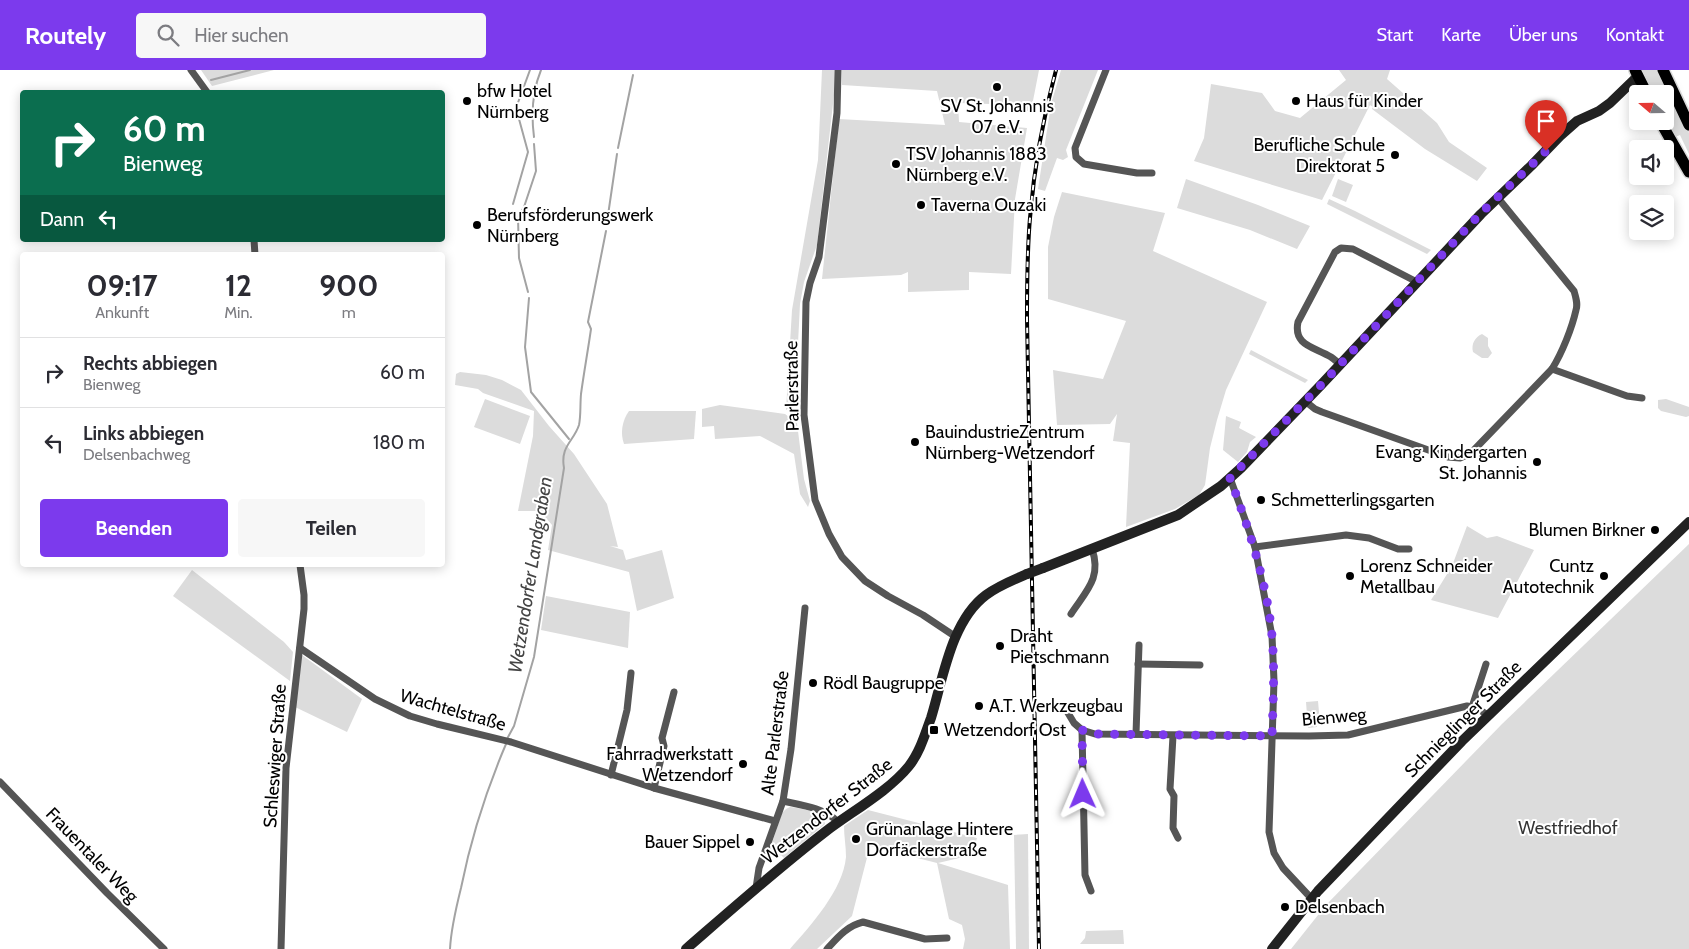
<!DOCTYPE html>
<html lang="de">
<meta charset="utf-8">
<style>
:root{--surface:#fff;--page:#f7f7f7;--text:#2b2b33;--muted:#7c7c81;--line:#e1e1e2;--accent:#7c3aed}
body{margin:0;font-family:Cabin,sans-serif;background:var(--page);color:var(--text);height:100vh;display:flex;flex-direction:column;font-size:19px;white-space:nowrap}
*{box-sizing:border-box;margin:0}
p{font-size:16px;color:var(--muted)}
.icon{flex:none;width:28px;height:28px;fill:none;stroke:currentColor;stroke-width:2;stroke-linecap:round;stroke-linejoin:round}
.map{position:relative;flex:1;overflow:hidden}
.details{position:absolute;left:20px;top:182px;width:425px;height:315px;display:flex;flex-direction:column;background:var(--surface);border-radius:5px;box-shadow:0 2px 12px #0003}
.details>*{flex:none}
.hud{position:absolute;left:20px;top:20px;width:425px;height:152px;border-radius:5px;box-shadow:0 2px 12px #0003;background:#0b6e4f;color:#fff;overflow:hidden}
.needle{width:32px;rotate:290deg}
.controls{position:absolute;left:1629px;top:15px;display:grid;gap:10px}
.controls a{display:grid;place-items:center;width:45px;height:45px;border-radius:5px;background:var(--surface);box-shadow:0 2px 12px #0003;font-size:25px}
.pin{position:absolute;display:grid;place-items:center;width:42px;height:42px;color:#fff;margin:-51px -21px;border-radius:50% 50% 50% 0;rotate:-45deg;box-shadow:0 0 5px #0007}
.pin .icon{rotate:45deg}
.me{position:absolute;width:55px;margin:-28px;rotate:359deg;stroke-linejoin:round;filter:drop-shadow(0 0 4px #0008)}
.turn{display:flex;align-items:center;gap:18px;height:105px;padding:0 20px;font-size:22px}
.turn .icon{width:65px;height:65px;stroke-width:2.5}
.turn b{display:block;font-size:35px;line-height:42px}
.then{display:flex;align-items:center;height:48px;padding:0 20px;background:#0003;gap:10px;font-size:19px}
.eta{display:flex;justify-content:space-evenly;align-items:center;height:85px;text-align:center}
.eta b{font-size:30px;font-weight:700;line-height:35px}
.action{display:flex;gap:10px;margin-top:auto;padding:10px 20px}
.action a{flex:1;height:58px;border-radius:5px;background:var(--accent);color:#fff;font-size:20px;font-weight:700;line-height:58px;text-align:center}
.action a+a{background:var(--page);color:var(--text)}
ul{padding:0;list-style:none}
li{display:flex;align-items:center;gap:15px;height:70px;padding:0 20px;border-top:1px solid var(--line)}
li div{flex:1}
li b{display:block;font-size:19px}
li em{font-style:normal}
header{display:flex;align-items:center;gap:30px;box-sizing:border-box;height:70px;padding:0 25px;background:var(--accent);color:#fff}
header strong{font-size:24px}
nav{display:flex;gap:28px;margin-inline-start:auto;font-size:18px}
.search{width:350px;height:45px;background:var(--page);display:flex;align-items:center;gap:12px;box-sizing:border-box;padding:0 18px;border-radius:5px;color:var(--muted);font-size:19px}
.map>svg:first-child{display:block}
.green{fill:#dcdcdc}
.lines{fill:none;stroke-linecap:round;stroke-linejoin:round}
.stream{stroke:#a3a3a3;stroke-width:2}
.primary-casing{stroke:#dbdbdb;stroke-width:14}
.street{stroke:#555;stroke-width:7}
.secondary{stroke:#222;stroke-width:10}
.primary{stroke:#000;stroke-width:11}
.rail-casing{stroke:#000;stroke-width:4}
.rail{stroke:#fff;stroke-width:2;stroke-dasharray:5.5;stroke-linecap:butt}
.secondary-bridge{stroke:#222;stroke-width:10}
.route{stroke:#7c3aed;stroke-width:9;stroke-dasharray:0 16.2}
.poi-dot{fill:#000;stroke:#fff;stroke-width:2}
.labels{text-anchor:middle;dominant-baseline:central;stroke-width:4;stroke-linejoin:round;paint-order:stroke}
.poi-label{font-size:18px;fill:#000;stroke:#fff;text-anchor:start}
.street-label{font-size:18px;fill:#000;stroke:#fff}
.park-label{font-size:18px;fill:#333;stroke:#fff}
.water-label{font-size:19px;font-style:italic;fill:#444;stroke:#fff}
</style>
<header>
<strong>Routely</strong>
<div class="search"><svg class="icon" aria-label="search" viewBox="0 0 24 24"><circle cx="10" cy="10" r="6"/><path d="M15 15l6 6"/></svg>Hier suchen</div>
<nav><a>Start</a><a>Karte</a><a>Über uns</a><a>Kontakt</a></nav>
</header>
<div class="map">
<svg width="1689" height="879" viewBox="0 0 1689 879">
<rect width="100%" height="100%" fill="#fff"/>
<!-- green -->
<g class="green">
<polygon points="201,0 274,0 212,16"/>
<polygon points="822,0 834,0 834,25 817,175 804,212 800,234 795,333 786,340 792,240 818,90"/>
<polygon points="842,0 1039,0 1031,41 990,41 990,34 958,33 959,52 1027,58 1015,129 1011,204 969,202 969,220 908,222 908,202 901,205 822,209 839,49 945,55 937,21 842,15"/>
<polygon points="1061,0 1098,0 1066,80 1068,87 1063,90 1057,88 1045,121 1038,119 1051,34"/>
<polygon points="1339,0 1390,0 1387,9 1437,53 1449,72 1487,98 1477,111 1425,79 1372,39 1373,37 1370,35 1322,130 1194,91 1204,68 1211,14 1262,23 1275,41 1300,48 1346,10"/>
<polygon points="1639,0 1659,0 1689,63 1689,84 1680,65 1673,68 1665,51 1665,24 1650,24"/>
<polygon points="1186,109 1258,135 1310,156 1297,179 1250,160 1177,138"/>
<polygon points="1338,109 1353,115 1346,132 1332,126"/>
<polygon points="1062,122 1165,143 1153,181 1267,232 1226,320 1217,350 1210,378 1205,415 1199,425 1175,439 1126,457 1130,373 1113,371 1117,344 1110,354 1057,355 1053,300 1103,309 1126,251 1048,229 1048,177 1054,147"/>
<polygon points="1329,129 1355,141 1431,180 1427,184 1327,134"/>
<path d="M1482 264 1488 268V276L1492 283 1488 288H1482L1473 282C1471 274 1475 267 1482 264Z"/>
<polygon points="1251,280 1308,310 1305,313 1249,284"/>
<polygon points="460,302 486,305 502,310 521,320 549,356 574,384 607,434 618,477 610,476 623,480 626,490 662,480 674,528 637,541 629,502 548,480 552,455 540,441 518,441 533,366 534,341 483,323 478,319 455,315 456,304"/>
<polygon points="485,329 530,346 520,374 474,357"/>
<polygon points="1666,329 1689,337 1689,346 1686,347 1661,341 1658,338 1658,330"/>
<polygon points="720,335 785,344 797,353 804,409 810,431 808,437 800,424 794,384 760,366 715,369 714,356 702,357 702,339"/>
<path d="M629 341H696L694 369 624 374C620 363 622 351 629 341Z"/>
<polygon points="1226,346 1241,352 1239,358 1256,367 1250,372 1247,382 1238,392 1223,380"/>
<polygon points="1467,456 1487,468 1497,466 1534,480 1498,548 1431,530 1452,496"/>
<polygon points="1689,474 1689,879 1291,879 1326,835 1502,654"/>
<polygon points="192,500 284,572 293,582 290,611 173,526"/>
<polygon points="546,526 630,542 628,578 541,560"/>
<polygon points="302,585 362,629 347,662 295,637"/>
<polygon points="1318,631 1320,653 1317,653 1317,657 1308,658 1306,632"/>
<path d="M790 737C800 738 825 742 825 754L784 788 781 785 778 787V781L770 779 782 743 786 739Z"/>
<path d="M868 740 977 768 972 785 938 793 1008 815 1010 879H963L965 869 962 855 949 849 937 793 870 776 852 846 817 879H790C811 855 843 820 846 787 846 777 844 766 844 756Z"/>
<polygon points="1028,764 1029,879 1016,879 1014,765"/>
<polygon points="1123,860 1124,874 1080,874 1085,868 1086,861"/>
</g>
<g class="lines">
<!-- stream -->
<g class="stream">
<polyline points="211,10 250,0"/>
<path d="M534 67C531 44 532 22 541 0"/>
<polyline points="618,78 633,5"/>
<polyline points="513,134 528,82 516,38 530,0"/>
<polyline points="521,142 524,137 536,101 534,74"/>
<polyline points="518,147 519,188 528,222"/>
<polyline points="607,152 617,84"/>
<polyline points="529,228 525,277 531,322 569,369"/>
<path d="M507 669 514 656 534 587 564 398C560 376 574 371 579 355 581 345 580 335 581 324 584 302 588 280 591 259L588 252 606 161"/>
<path d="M450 879C451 858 456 838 461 818 471 768 486 721 506 674"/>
</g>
<!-- primary casing -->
<g class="primary-casing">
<g id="primary">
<polyline points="1635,0 1647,24"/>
<polyline points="1663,0 1689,55"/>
<polyline points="1660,51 1689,102"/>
</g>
</g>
<!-- street -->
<g class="street">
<polyline points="191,0 207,22"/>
<polyline points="838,0 837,43 819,187 810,213 806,232 804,345 815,430 829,464 842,487 865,511 888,526 923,545 956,567"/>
<polyline points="1106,0 1075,78 1076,87 1084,94 1137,103 1152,103"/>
<polyline points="254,170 255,185"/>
<path d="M1340 294C1337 292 1334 289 1331 287 1315 277 1293 276 1298 252L1335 182 1341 178 1353 179 1417 212"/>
<polyline points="1552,299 1627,326 1642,328"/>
<path d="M1305 331 1315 339 1322 342 1448 387 1460 388 1471 383 1552 299C1562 283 1572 258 1576 240 1578 234 1576 228 1574 221L1498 128"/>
<polyline points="1230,408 1255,477 1272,566 1274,611 1269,762 1274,783 1283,798 1311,828"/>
<polyline points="1255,477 1346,465 1369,468 1398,479 1409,479"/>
<path d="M1071 544C1086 521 1102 508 1092 479"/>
<polyline points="300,578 375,629 410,646 437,654 511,672 654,718 775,751"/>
<polyline points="1138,594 1200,595"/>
<polyline points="1472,637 1486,594"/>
<polyline points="1065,638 1074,653 1082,660 1095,664 1309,666 1348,665 1467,636 1478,639 1488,645"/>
<polyline points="1082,660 1085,805 1091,821"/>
<polyline points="1136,664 1139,575"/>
<polyline points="1173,666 1170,719 1174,726 1173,758 1178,768"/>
<polyline points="611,705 627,640 631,603"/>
<polyline points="0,712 107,823 164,879"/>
<polyline points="654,718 664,676 662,668 674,622"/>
<path d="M783 731C801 735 825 738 838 752"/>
<polyline points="756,818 759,798 783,731 791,679 805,538"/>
<polyline points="281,879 286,698 304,539 304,525 300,495"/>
<path d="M827 879C838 867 847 856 863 852L925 869 947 868"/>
</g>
<!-- secondary -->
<g class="secondary">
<polyline points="1043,498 1178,445 1221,416 1241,398 1321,315 1481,144 1531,96 1560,66 1577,51 1599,41 1610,33 1638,6"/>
<path d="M686 879C732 839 777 799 825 762 851 742 889 721 909 696 920 682 925 664 931 648 943 609 951 551 986 525 998 516 1013 510 1027 504"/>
<polyline points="1272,879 1318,821 1462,671 1689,452"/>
</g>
<!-- primary -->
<use href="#primary" class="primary"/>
<!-- rail casing -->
<g class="rail-casing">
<path id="rail" d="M1039 879 1027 249C1027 215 1027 182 1030 148 1034 98 1043 48 1056 0"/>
</g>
<!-- rail -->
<use href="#rail" class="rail"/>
<!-- secondary-bridge -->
<polyline class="secondary-bridge" points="1027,504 1043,498"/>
</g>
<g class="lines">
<!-- route -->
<path class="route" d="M1083 724 1082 660 1095 664 1272 666C1273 633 1275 599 1272 566 1267 512 1249 459 1230 408L1321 315 1480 144 1546 81"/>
</g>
<!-- markers -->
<g class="poi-dot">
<circle cx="997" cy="17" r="5"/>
<circle cx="467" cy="31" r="5"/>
<circle cx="1296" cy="31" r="5"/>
<circle cx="1395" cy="85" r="5"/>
<circle cx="896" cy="94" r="5"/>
<circle cx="921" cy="135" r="5"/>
<circle cx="477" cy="155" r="5"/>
<circle cx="915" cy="372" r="5"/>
<circle cx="1537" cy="392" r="5"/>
<circle cx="1261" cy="430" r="5"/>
<circle cx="1655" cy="460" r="5"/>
<circle cx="1350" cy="506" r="5"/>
<circle cx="1604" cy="506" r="5"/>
<circle cx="1000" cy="576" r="5"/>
<circle cx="813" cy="613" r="5"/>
<circle cx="979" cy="636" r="5"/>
<rect x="929" y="655" width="10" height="10" rx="2.5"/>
<circle cx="743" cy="694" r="5"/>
<circle cx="856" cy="769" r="5"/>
<circle cx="750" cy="772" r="5"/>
<circle cx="1285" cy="837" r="5"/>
</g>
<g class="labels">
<!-- poi labels -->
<g class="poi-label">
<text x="477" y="21">bfw Hotel<tspan x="477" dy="21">Nürnberg</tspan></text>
<text x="1306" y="31">Haus für Kinder</text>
<text x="997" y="36" text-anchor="middle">SV St. Johannis<tspan x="997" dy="21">07 e.V.</tspan></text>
<text x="1385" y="75" text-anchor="end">Berufliche Schule<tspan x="1385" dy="21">Direktorat 5</tspan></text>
<text x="906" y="84">TSV Johannis 1883<tspan x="906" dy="21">Nürnberg e.V.</tspan></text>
<text x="931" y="135">Taverna Ouzaki</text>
<text x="487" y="145">Berufsförderungswerk<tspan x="487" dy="21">Nürnberg</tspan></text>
<text x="925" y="362">BauindustrieZentrum<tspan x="925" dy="21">Nürnberg-Wetzendorf</tspan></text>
<text x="1527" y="382" text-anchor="end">Evang. Kindergarten<tspan x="1527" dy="21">St. Johannis</tspan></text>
<text x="1271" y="430">Schmetterlingsgarten</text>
<text x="1645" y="460" text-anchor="end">Blumen Birkner</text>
<text x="1360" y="496">Lorenz Schneider<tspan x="1360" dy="21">Metallbau</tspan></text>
<text x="1594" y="496" text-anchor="end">Cuntz<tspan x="1594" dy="21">Autotechnik</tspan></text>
<text x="1010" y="566">Draht<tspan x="1010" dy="21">Pietschmann</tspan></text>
<text x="823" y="613">Rödl Baugruppe</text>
<text x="989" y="636">A.T. Werkzeugbau</text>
<text x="944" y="660">Wetzendorf Ost</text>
<text x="733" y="684" text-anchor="end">Fahrradwerkstatt<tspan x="733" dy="21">Wetzendorf</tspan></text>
<text x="866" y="759">Grünanlage Hintere<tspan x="866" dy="21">Dorfäckerstraße</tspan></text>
<text x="740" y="772" text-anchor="end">Bauer Sippel</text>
<text x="1295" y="837">Delsenbach</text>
</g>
<!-- street labels -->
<g class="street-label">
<text transform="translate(792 316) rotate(-91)">Parlerstraße</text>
<text transform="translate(453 640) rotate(16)">Wachtelstraße</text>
<text transform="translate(1334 647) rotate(-5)">Bienweg</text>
<text transform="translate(1463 649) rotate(-45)">Schnieglinger Straße</text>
<text transform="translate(775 663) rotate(-83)">Alte Parlerstraße</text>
<text transform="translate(275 686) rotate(-86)">Schleswiger Straße</text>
<text transform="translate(827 741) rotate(-38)">Wetzendorfer Straße</text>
<text transform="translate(92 785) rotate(46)">Frauentaler Weg</text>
</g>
<!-- park labels -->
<g class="park-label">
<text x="1568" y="758">Westfriedhof</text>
</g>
<!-- water labels -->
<g class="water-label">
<text transform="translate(530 505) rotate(-81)">Wetzendorfer Landgraben</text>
</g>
</g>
</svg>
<div class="controls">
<a><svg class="needle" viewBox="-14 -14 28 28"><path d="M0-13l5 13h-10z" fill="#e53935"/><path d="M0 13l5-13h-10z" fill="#7c7c81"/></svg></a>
<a><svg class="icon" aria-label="sound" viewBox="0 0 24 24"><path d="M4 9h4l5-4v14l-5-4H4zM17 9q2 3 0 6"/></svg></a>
<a><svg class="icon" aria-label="layers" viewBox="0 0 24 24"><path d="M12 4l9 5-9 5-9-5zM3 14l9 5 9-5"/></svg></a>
</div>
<div class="pin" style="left:1546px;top:81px;background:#d93025"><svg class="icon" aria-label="arrive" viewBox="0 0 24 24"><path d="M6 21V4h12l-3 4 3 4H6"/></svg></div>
<svg class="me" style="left:1083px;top:724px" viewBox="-20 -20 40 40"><path d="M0-17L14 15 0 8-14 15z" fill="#7c3aed" stroke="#fff" stroke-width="4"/></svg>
<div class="hud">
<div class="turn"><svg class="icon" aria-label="right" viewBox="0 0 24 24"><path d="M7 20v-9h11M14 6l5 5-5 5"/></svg><div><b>60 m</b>Bienweg</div></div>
<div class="then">Dann<svg class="icon" aria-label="left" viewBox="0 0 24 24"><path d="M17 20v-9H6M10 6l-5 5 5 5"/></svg></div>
</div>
<section class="details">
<div class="eta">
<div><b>09:17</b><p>Ankunft</p></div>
<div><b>12</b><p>Min.</p></div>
<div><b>900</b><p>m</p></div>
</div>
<ul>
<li><svg class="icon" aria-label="right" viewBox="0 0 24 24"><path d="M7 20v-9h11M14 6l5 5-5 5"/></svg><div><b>Rechts abbiegen</b><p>Bienweg</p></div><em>60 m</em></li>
<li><svg class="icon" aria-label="left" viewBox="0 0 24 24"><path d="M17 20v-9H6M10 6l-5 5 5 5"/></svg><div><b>Links abbiegen</b><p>Delsenbachweg</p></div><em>180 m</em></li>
</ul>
<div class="action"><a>Beenden</a><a>Teilen</a></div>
</section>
</div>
